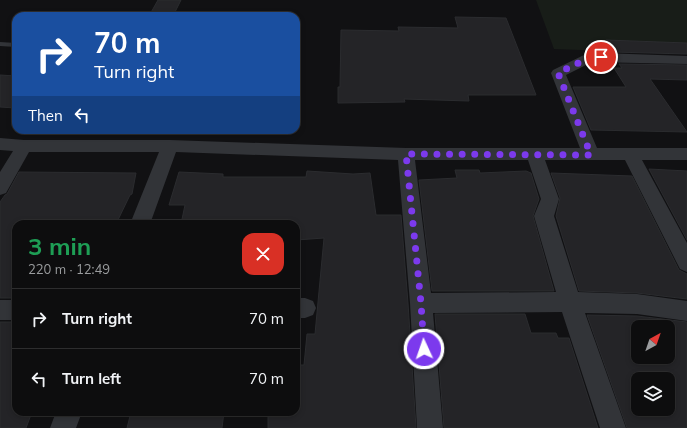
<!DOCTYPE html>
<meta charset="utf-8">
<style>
:root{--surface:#0d0d0e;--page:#1b1b1c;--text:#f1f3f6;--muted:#9a9c9e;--line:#2d2d2e}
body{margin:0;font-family:Mulish,sans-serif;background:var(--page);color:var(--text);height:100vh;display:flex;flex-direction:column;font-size:15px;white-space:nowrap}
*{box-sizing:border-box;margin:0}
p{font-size:13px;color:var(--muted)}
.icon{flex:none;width:22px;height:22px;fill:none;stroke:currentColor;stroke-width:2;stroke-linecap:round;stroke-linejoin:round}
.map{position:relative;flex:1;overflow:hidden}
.sheet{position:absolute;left:12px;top:220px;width:288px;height:196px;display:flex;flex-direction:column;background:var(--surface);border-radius:12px;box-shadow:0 2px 6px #0003,0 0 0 1px var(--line)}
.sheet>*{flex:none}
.guide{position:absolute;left:12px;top:12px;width:288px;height:122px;border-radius:12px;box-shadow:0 2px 6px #0003,0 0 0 1px var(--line);background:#1a4fa0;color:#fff;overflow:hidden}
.needle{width:26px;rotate:40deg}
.controls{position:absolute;left:631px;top:320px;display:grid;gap:8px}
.controls a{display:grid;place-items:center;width:44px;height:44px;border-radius:8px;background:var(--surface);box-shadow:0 2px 6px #0003,0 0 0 1px var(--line);font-size:20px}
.pin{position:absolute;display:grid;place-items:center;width:34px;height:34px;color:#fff;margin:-17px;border:2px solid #fff;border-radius:50%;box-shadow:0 1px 4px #0007}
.me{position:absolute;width:44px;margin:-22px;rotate:357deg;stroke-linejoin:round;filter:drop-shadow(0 0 3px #0008)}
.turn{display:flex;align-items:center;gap:14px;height:84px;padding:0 16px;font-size:18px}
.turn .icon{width:52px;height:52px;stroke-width:2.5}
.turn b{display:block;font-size:28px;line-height:34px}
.then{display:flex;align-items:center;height:38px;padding:0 16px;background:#0003;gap:8px;font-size:15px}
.round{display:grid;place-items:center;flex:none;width:42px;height:42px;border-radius:12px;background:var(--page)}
.summary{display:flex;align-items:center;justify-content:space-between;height:68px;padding:0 16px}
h1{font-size:24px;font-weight:700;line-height:30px;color:#1e9e55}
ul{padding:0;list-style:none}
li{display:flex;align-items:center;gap:12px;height:60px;padding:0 16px;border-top:1px solid var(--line)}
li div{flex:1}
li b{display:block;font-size:15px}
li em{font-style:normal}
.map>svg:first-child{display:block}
.green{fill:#181d18}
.building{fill:#242427;stroke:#2b2c2f;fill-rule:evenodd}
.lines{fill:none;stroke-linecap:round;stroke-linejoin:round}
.service{fill:#323438;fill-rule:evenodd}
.minor{fill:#323438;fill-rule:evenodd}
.route{stroke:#7c3aed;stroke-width:7;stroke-dasharray:0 12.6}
</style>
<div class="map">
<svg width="687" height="428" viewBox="0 0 687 428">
<rect width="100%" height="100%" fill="#111113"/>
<!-- green -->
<polygon class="green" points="536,0 687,0 687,54 554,49"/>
<!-- building -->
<g class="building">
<polygon points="158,0 181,0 173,16 149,16"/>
<polygon points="455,17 506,18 536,95 468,95 469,101 404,99 405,102 338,103 338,87 340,87 341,30 399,31 398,27 458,28"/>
<polygon points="606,40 687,43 687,54 613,52"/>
<polygon points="619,64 687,65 687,80 650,79 687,132 591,130 573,87 626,87 614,68 622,68"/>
<polygon points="0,75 16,76 16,108 0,107"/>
<polygon points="649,169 687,171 687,240"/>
<polygon points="455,170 479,170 480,173 526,171 531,173 539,199 533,216 554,291 432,291 419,180 457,178"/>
<polygon points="307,171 353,174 370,173 376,215 401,215 408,303 416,428 268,428 268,412 296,412 296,365 304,365 307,334 315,334 324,238 296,240 296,224 181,224 185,205 169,205 179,172 223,174 223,177 306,177"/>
<polygon points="19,172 136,173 132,194 130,195 116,224 16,224 16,298 0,298 0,202 5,195 7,194"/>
<polygon points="551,173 632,176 679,270 687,274 687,299 637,293 579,291 556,216 560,198"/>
<polygon points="435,314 525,314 531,333 556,333 558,338 569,338 598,428 444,428"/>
<path d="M587 315 637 316 687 322V428H627ZM638 327H668V357H638ZM638 379H668V409H638Z"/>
<polygon points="0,322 16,322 16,412 32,412 26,428 0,428"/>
<polygon points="131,412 224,412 222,428 127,428"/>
</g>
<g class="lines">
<!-- service -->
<polygon class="service" points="0,42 16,43 16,47 0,46"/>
<!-- minor -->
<g class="minor">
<path d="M601 53 687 56V64L592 62 566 75 597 148H687V160H642L687 243V272L680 269 625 160H545L559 199 554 216 578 292 637 294 687 301V321L637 314 585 313 626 428H600L562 312 433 313 443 428H417L410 303 398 160 176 152 150 224H130L159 152H29L6 193 0 195V172L13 151 0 150V138L24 140H170L406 148H580L551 73 553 70 584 55ZM415 160H528L541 199 534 216 556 292 431 293Z"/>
<polygon points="296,298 305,298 313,301 316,308 313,315 305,318 296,318"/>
<rect x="0" y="300" width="16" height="20"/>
<polygon points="56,412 82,412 76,428 50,428"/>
</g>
</g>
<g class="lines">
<!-- route -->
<polyline class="route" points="424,349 421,303 406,154 591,155 558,73 589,58 601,57"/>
</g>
</svg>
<div class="controls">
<a><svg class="needle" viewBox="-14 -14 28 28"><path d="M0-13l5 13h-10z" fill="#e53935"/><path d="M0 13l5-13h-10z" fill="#9a9c9e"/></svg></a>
<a><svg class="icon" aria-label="layers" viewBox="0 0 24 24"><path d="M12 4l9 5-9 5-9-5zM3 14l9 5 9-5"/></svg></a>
</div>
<div class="pin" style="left:601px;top:57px;background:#d93025"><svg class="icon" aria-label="arrive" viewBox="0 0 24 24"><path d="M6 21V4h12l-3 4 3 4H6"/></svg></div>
<svg class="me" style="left:424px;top:349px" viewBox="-20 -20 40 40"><circle r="17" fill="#7c3aed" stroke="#fff" stroke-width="3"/><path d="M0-11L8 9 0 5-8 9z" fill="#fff"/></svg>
<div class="guide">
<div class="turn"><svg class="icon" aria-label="right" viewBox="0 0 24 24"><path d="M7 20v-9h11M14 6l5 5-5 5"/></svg><div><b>70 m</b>Turn right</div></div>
<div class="then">Then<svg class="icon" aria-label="left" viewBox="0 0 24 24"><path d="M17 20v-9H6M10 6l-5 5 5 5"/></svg></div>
</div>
<section class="sheet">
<div class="summary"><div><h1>3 min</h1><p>220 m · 12:49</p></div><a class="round" style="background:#d93025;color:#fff"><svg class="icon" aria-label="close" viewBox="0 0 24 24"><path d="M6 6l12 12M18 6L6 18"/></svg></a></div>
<ul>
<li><svg class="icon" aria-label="right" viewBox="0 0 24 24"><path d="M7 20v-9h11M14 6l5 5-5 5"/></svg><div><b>Turn right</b></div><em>70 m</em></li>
<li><svg class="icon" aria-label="left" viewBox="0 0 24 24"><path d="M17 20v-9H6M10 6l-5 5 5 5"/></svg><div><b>Turn left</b></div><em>70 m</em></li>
</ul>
</section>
</div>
